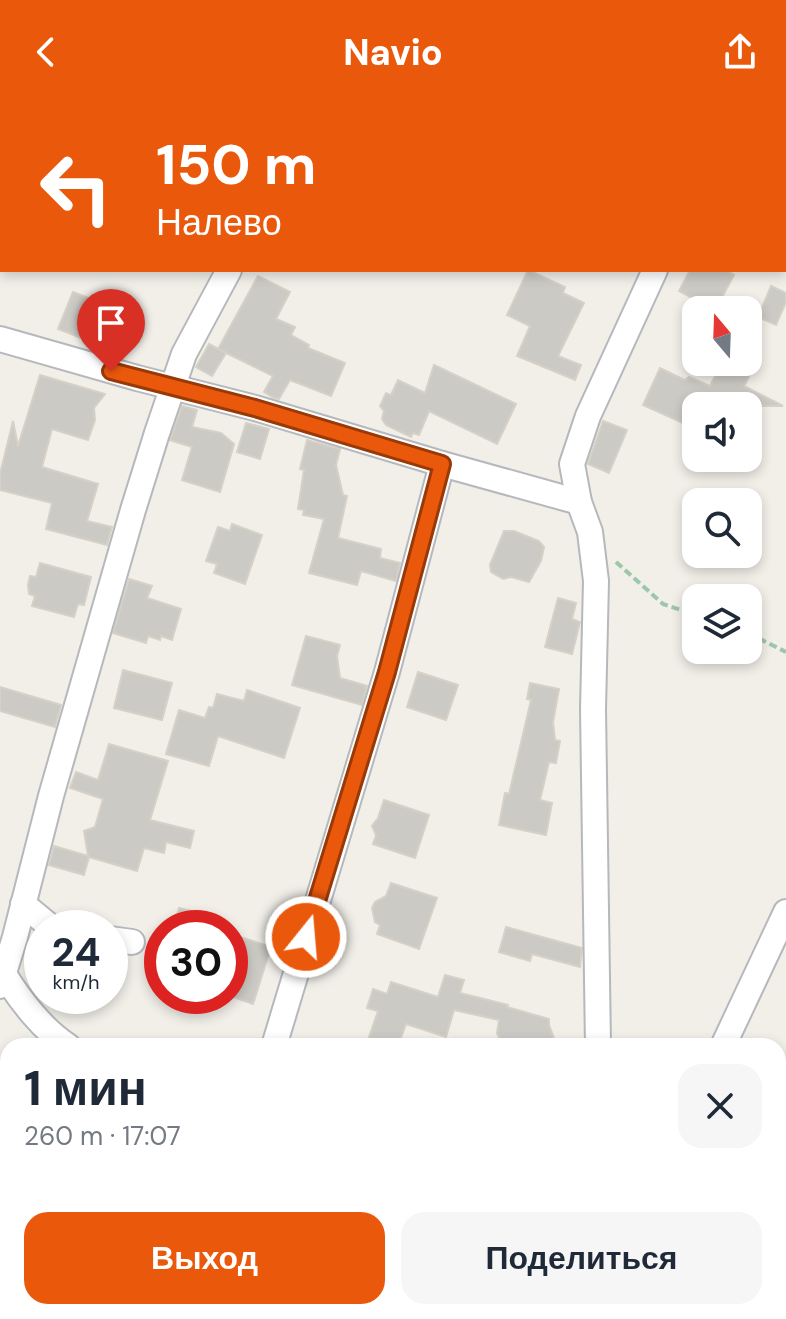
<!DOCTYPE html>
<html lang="ru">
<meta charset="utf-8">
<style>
:root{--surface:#fff;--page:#f6f6f7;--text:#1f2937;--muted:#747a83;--accent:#ea580c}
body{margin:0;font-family:"DM Sans",sans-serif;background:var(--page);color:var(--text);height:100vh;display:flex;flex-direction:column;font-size:30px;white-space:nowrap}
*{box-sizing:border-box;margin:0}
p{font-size:26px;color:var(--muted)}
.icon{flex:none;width:44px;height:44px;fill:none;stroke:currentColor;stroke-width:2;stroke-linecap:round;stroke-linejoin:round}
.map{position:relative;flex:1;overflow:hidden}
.panel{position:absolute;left:0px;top:934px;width:786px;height:282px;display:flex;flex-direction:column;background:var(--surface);border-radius:24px 24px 0 0;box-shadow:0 4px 12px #0003}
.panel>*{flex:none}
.hud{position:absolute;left:0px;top:0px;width:786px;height:168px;box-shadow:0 4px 12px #0003;background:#ea580c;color:#fff;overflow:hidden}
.needle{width:52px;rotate:341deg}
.fabs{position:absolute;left:682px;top:192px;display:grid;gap:16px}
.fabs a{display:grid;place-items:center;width:80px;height:80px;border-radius:16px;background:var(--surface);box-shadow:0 4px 12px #0003;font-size:40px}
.speed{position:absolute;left:24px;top:806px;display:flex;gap:16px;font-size:40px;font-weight:700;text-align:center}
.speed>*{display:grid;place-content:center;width:104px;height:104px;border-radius:50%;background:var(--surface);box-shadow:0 4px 12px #0003;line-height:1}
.speed small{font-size:20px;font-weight:400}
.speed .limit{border:12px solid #d22;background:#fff;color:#111}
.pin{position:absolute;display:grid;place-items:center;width:68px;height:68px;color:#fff;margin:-82px -34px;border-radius:50% 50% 50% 0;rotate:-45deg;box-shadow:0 0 8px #0007}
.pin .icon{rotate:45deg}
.me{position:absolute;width:88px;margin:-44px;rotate:17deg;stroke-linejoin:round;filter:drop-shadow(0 0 6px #0008)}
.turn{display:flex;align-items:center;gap:28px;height:168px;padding:0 24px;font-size:36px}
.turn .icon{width:104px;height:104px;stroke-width:2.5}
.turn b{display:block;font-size:56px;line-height:68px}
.round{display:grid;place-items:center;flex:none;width:84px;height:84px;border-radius:24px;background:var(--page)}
.head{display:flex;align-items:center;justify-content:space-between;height:136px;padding:0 24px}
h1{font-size:48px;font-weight:800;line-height:60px}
.primary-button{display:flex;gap:16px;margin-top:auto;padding:16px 24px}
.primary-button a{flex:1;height:92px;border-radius:24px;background:var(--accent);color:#fff;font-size:32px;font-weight:800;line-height:92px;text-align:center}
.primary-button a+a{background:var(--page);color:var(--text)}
header{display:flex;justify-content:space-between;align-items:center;height:104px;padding:0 24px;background:var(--accent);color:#fff;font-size:36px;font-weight:800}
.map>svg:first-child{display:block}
.building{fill:#cccac5;stroke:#d6d1c6;stroke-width:2}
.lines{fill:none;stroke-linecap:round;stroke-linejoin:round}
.street-casing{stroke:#b5b8bc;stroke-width:28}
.path{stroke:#9cc7a9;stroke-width:4;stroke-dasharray:8 4;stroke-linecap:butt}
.street{stroke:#fff;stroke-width:24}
.route-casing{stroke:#983908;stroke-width:20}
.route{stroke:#ea580c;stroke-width:14}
</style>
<header><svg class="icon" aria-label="back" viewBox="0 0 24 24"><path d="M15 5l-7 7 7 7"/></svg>Navio<svg class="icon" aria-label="share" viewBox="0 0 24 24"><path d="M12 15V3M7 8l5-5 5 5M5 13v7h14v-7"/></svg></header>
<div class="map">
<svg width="786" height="1215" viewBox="0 0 786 1215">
<rect width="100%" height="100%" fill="#f1efe8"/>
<!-- building -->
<g class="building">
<polygon points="528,166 565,183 563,189 584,199 558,252 581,261 575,276 517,252 530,222 507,211"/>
<polygon points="690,166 725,166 734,171 719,199 715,197 711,204 679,187"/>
<polygon points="258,172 290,188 276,215 295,223 291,231 309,241 308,244 345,259 331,292 290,276 279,295 274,294 264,288 273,272 218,245"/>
<polygon points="771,182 786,189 786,198 776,221 758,213"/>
<polygon points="73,188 112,203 112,211 105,227 101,226 96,240 58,225"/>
<polygon points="209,240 226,249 212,272 196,263"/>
<polygon points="722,258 757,258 744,282 783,302 728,302 710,293 706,302 696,302 696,325 643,301 660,264 685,276 689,273 710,282"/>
<polygon points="434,261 516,300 497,340 429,307 419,331 413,329 411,333 386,321 382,315 384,307 380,302 386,289 391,291 398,276 425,289"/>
<polygon points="40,271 105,290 94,304 95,316 88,336 52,325 42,363 98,380 87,417 112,423 107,441 46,425 52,399 0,386 0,370 13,317 18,342"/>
<polygon points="182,302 197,306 192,323 221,329 234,340 220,388 182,376 192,343 170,336"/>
<polygon points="603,317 627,326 609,369 588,360"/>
<polygon points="246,319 269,325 260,355 237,348"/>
<polygon points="307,336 340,345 336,361 343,391 347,392 338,434 381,445 380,454 400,459 396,477 361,467 357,481 309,469 324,415 303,411 304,406 298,405 304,366 300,365"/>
<polygon points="232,420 262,431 245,480 214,469 217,460 206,457 218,423 230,427"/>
<polygon points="504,427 514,427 539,437 544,443 541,457 529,478 511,473 503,475 491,468 490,461"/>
<polygon points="40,459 91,473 84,501 78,500 74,513 32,502 35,492 29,490 28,481 30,472 36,473"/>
<polygon points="129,475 152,482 147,494 181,505 172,536 161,532 160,536 148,532 146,539 113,529"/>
<polygon points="558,494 576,499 572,515 580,518 572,550 545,543"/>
<polygon points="306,532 340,541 337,552 340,574 367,582 362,601 292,581"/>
<polygon points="123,566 172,579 162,616 114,604"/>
<polygon points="418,568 458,581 446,616 407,603"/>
<polygon points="530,579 559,585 553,618 555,636 560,637 556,659 549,658 540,696 552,699 546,731 499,721 505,689 509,690 531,596 527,595"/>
<polygon points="0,583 61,601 55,623 0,607"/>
<polygon points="247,586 300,604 284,654 218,632 209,662 166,650 179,606 205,614 209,603 213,604 217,590 244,597"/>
<polygon points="109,640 168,657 150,716 194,727 190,744 166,738 164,749 144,744 137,767 89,753 84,771 49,761 54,742 88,752 84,727 95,723 103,695 70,684 76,668 98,676"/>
<polygon points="384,696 429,711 415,754 373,740 376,731 372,722 378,714"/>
<polygon points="391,779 437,794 419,845 377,830 380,821 375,818 372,804 375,798 386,792"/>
<polygon points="179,804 196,808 192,824 174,824"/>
<polygon points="506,823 582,844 580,863 532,850 530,857 499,848"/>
<polygon points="234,831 271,843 253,900 230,892 230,844"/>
<polygon points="445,871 464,876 460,889 508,901 507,903 549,915 549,921 557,942 503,942 497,929 499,916 454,906 446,933 406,920 398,942 366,942 378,907 367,904 373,885 387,890 391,878 438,893"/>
</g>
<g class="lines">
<!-- street casing -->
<g class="street-casing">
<g id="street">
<polyline points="311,2 311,0"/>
<polyline points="732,2 733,0"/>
<polyline points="0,235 137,274 255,304 442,360 579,398"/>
<polyline points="23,800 52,824"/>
<polyline points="110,835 132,838"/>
<path d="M4 870C19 895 43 926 68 942"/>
<polyline points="0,882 15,833 51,692 133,406 157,329 184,250 229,166"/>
<polyline points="274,942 387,568 442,360"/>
<polyline points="598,942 593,605 596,477 590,428 579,398 572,360 588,312 655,166"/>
<polyline points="723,942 786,808"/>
<polyline points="0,1203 8,1204"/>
<polyline points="184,1208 319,1215"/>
<polyline points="592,1215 592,1208"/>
</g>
</g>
<!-- path -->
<g class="path">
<polyline points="616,458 663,500 696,511"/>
<polyline points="748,529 786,548"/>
</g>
<!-- street -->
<use href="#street" class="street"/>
</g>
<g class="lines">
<!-- route casing -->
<g class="route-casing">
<polyline id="route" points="111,267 255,304 442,360 387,568 306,833"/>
</g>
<!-- route -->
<use href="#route" class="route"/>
</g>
</svg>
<div class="fabs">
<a><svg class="needle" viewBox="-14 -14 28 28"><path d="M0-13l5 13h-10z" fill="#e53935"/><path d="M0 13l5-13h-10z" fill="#747a83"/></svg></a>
<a><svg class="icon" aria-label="sound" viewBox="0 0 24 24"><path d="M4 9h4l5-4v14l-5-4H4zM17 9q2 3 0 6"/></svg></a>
<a><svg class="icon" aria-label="search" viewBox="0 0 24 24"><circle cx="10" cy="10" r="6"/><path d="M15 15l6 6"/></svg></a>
<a><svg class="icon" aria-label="layers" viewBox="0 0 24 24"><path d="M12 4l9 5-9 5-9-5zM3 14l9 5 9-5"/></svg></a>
</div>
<div class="speed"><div>24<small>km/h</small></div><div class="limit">30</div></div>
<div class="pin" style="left:111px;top:267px;background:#d93025"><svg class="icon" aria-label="arrive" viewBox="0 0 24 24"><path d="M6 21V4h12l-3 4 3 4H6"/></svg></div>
<svg class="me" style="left:306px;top:833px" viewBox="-20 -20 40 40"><circle r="17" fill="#ea580c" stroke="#fff" stroke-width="3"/><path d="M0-11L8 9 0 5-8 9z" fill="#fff"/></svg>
<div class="hud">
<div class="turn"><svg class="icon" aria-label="left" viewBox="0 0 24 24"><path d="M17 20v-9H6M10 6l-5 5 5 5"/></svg><div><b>150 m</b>Налево</div></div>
</div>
<section class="panel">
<div class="head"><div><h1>1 мин</h1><p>260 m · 17:07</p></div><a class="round"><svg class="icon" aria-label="close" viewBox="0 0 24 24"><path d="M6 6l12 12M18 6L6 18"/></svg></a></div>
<div class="primary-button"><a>Выход</a><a>Поделиться</a></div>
</section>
</div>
